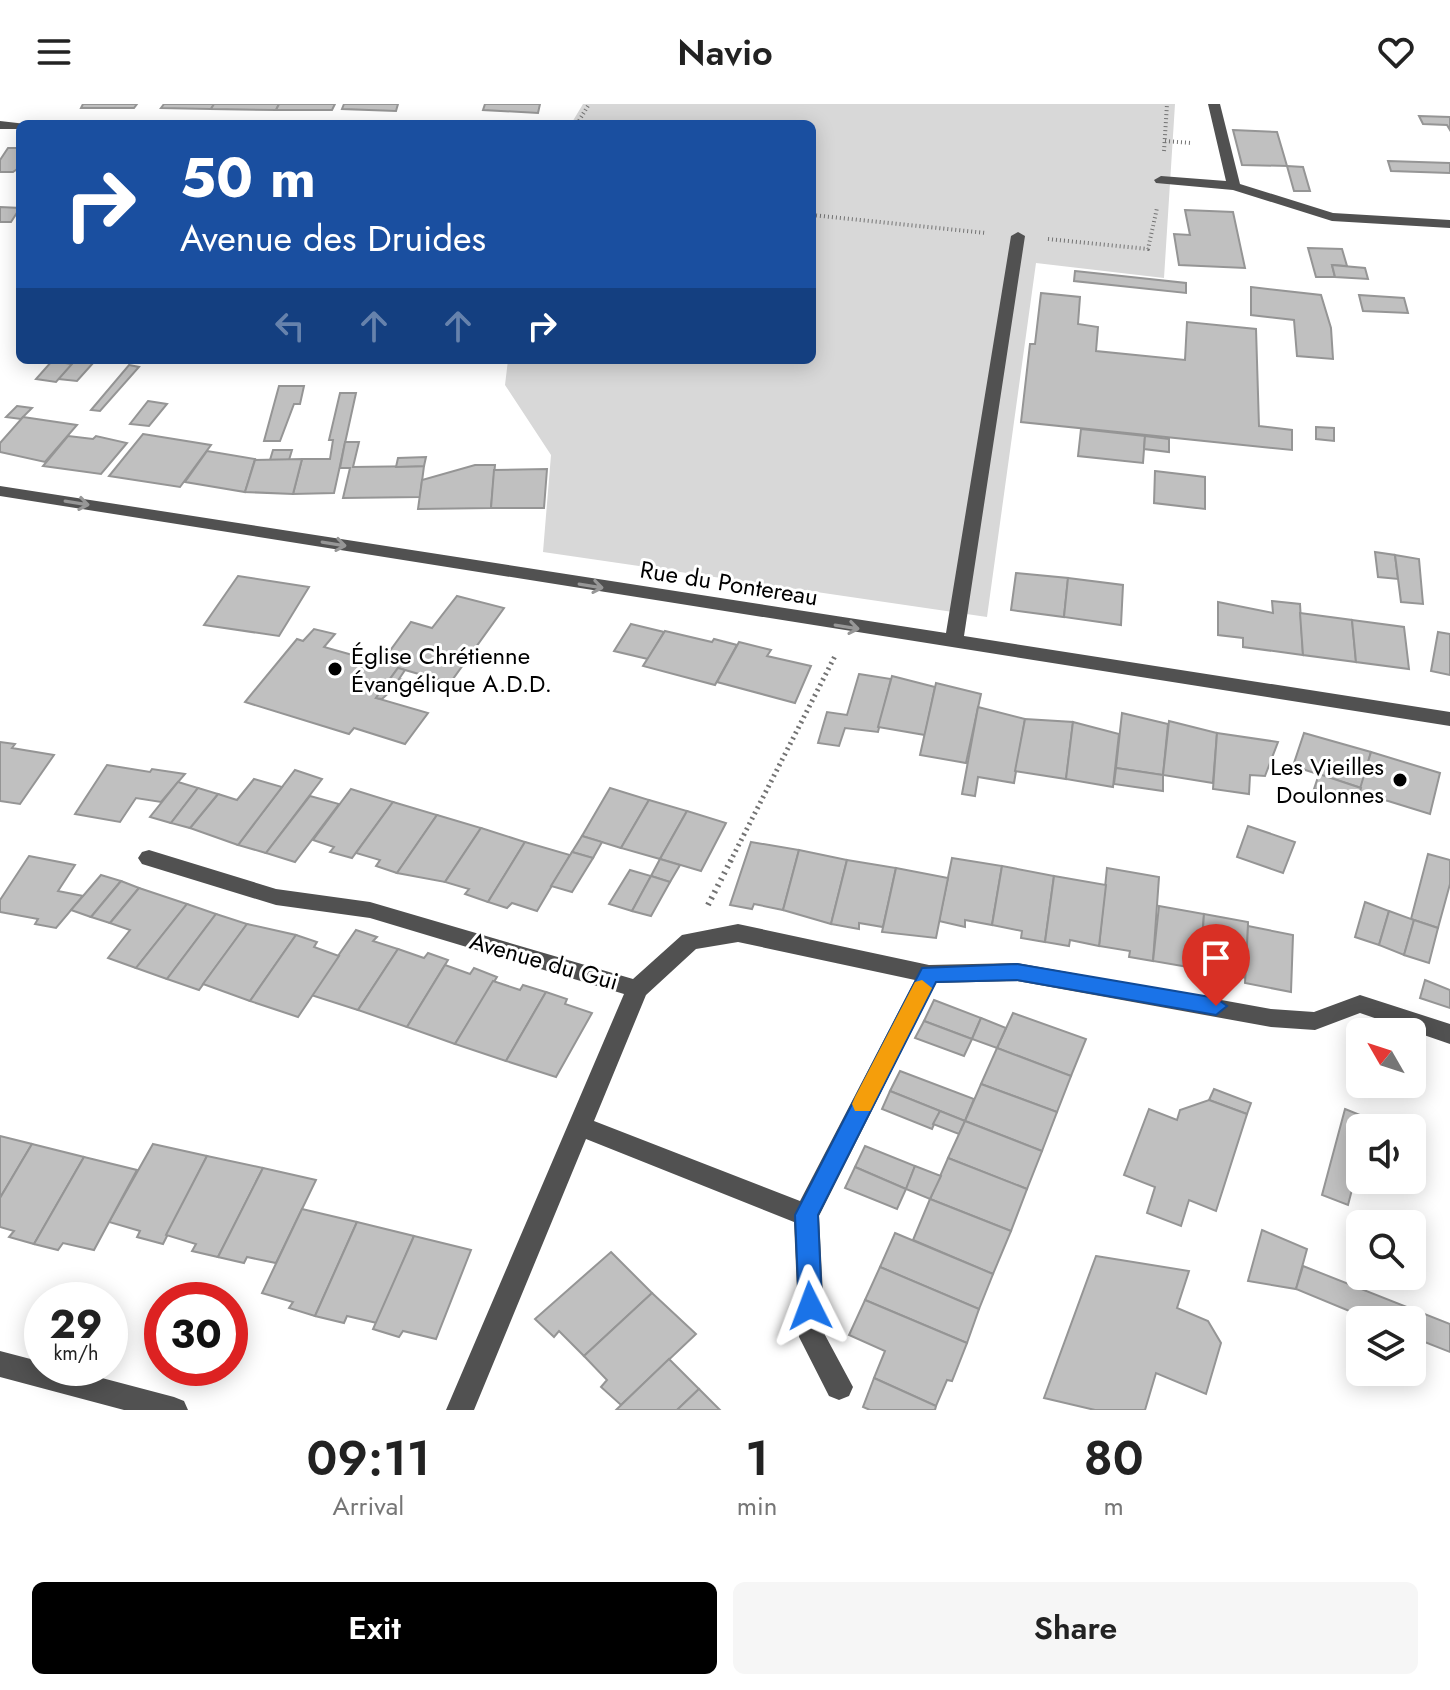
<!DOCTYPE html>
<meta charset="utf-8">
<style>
:root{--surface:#fff;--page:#f6f6f6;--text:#222;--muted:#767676;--accent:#000}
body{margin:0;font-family:Jost,sans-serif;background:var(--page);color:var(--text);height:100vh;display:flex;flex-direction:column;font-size:30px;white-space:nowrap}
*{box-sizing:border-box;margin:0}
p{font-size:26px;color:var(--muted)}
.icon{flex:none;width:44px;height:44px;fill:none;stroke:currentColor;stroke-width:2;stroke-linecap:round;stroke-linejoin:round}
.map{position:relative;height:1306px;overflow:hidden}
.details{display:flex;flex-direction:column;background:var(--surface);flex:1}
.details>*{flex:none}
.banner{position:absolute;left:16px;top:16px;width:800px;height:244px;border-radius:12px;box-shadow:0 4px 20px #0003;background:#1a4fa0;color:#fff;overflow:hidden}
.needle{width:52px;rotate:309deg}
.controls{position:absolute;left:1346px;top:914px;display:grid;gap:16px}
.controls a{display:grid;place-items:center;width:80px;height:80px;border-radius:12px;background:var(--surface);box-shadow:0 4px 20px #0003;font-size:40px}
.speed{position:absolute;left:24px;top:1178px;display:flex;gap:16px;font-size:40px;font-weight:700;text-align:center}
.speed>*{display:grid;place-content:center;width:104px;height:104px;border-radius:50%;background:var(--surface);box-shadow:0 4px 20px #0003;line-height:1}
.speed small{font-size:20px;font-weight:400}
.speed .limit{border:12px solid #d22;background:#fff;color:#111}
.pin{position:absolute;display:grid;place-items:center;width:68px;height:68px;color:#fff;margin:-82px -34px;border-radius:50% 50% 50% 0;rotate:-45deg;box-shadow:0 0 8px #0007}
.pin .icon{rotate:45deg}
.me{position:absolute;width:88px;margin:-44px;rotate:357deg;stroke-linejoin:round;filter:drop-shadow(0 0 6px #0008)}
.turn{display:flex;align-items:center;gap:28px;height:168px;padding:0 32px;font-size:36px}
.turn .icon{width:104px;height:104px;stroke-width:2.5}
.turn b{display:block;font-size:56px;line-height:68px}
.lanes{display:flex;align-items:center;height:76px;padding:0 32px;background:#0003;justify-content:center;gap:40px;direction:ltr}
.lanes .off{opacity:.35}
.eta{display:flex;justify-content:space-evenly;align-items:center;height:136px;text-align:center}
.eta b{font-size:48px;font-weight:600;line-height:56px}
.button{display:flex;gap:16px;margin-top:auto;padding:16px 32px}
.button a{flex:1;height:92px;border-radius:12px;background:var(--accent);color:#fff;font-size:32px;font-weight:600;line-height:92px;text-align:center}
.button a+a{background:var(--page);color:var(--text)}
header{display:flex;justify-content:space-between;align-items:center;height:104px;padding:0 32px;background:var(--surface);font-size:36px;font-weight:600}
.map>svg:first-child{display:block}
.green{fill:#d8d8d8}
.building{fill:#c0c0c0;stroke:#959595;stroke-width:2}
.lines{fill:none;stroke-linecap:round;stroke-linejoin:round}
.path-far2{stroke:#737373;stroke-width:4;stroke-dasharray:1 3;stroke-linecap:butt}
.path-far1{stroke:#737373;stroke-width:5;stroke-dasharray:2 4;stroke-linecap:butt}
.path{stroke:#737373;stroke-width:6;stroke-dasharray:2 5;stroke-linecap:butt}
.minor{fill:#515151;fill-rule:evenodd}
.oneway{stroke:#979797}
.route{fill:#1a73e8;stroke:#114b97;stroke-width:2}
.slow{fill:#f59e0b}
.poi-dot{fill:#000;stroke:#fff;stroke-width:3}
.labels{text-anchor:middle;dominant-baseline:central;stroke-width:6;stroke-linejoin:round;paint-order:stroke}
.street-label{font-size:24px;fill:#000;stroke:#fff}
.poi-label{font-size:24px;fill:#000;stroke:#fff;text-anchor:start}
</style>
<header><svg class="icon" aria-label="menu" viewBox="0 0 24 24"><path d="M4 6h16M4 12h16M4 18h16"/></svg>Navio<svg class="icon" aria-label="heart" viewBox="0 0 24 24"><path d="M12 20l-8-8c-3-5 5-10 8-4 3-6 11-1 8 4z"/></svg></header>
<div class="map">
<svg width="1450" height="1306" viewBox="0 0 1450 1306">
<rect width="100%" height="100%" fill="#fff"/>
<!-- green -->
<polygon class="green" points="583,0 1175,0 1164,174 1036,159 987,513 543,448 551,351 505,281 508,256 812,256 812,20 571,20"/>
<!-- building -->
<g class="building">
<polygon points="83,0 137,0 134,4 81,4"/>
<polygon points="164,0 214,0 211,5 161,4"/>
<polygon points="214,0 279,0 276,6 211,5"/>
<polygon points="279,0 335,0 332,6 276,6"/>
<polygon points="344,0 398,0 396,7 342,5"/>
<polygon points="485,0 540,0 538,9 483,6"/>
<polygon points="1419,12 1450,13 1450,26 1447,21 1423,20"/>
<polygon points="1233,26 1277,28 1287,62 1242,61"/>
<polygon points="8,44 20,44 20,63 13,68 0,68 0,56"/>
<polygon points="1388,57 1450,59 1450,69 1391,67"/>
<polygon points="1287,62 1303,63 1310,87 1294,87"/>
<polygon points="0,103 20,104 11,118 0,118"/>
<polygon points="1185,106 1233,108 1245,164 1179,161 1174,130 1190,131"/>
<polygon points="1308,144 1342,145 1347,162 1332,161 1335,173 1316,173"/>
<polygon points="1332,161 1365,164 1368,175 1335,173"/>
<polygon points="1075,167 1186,179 1186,189 1074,177"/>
<polygon points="1251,183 1321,191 1331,224 1333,255 1297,252 1294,216 1251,211"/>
<polygon points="1041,189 1080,193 1078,220 1098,223 1096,247 1185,256 1187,218 1256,225 1259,322 1292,326 1292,346 1021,318 1030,240 1035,240"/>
<polygon points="1359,191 1404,194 1408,209 1363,207"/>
<polygon points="75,256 94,258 77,277 58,275"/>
<polygon points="52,257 72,260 56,278 36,275"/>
<polygon points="129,261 139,263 100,307 91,306"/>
<polygon points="279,282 304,282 300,300 294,300 280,337 264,337"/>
<polygon points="340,289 356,289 334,389 293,390 302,355 330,355 333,336 329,336"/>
<polygon points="148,297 167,300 149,322 130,320"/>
<polygon points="17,302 32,304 21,315 6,313"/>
<polygon points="23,313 77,321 45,358 0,348 0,339"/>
<polygon points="1316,323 1334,324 1334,337 1316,335"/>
<polygon points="1081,325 1145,332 1143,359 1078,352"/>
<polygon points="143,330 211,341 180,383 109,372"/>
<polygon points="68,332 93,335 96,332 127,339 101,370 43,362"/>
<polygon points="1145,332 1169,335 1169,348 1144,345"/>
<polygon points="345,338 359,338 353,363 424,362 420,393 343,394 350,364 340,364"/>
<polygon points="273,346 292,346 289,356 270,356"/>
<polygon points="207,347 255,355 245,388 185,378"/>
<polygon points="426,353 424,362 396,363 398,354"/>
<polygon points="302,355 293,390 245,388 255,356"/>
<polygon points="475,361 495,361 491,404 418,405 422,376"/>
<polygon points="547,365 544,404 491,404 494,366"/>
<polygon points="1155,367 1205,373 1205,405 1154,399"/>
<polygon points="1375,448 1395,451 1398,475 1378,473"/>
<polygon points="1395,451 1419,455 1423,500 1401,498"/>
<polygon points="1016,469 1068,474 1064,513 1011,506"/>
<polygon points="238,472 309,483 279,532 204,521"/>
<polygon points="1068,474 1123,481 1121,521 1064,513"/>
<polygon points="457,492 504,504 450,579 398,564 376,594 428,609 405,640 354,624 349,630 245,598 297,535 303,537 314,525 335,530 324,543 381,559 411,518 432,524"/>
<polygon points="1272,497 1300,500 1303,551 1243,543 1243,534 1218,531 1218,498 1273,509"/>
<polygon points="1300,509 1352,516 1356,558 1303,551"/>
<polygon points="1352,516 1404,523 1409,565 1356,558"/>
<polygon points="631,520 664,528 648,555 614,547"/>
<polygon points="665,527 712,538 714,535 737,541 715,581 643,562"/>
<polygon points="1438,528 1450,530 1450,571 1431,567"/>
<polygon points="739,538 771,546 767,552 811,562 795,599 717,578"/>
<polygon points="398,564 405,566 399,575 403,576 382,595 376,594"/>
<polygon points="859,570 891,575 878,628 845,624 839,642 818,639 827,608 847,611"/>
<polygon points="892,572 935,583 925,631 878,623"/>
<polygon points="936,579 981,590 966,659 920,651"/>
<polygon points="978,603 1025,615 1014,679 978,673 975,692 962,690"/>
<polygon points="1122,609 1168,620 1163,671 1116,664"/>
<polygon points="1025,615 1073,618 1066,675 1015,667"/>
<polygon points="1169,617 1217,629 1213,679 1163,671"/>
<polygon points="1073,618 1119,630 1113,683 1066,675"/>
<polygon points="1217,629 1278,638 1265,672 1250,671 1249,690 1213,685"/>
<polygon points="1304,629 1371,648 1361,684 1293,662"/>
<polygon points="0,638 15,640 12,644 54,651 20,700 0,697"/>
<polygon points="1371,648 1440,669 1430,710 1359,688"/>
<polygon points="107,661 150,668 152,665 185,670 161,698 136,694 120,718 75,710"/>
<polygon points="1116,664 1163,671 1163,687 1114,680"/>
<polygon points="295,666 322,675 266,749 238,741"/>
<polygon points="1319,670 1361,684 1357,698 1314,685"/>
<polygon points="254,675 282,683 238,741 190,724 218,690 237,696"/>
<polygon points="178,678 198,684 171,719 150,713"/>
<polygon points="198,684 218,690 190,724 171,719"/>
<polygon points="610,684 649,696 621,744 582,732"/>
<polygon points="351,685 393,698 352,754 330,748 334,743 313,736"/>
<polygon points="310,692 339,700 295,758 266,749"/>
<polygon points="649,696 687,707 660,755 621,744"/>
<polygon points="393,698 437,711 397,769 376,762 380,756 356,749"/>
<polygon points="687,707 726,719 701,767 660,755"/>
<polygon points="437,711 481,724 445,778 397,769"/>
<polygon points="1248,722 1295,738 1283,769 1237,753"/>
<polygon points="481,724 525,738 488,798 465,790 469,785 445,778"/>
<polygon points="582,732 602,738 593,754 572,748"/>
<polygon points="525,738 570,751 537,807 512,799 507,804 488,798"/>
<polygon points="751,738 799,746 783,806 754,800 752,805 730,801"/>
<polygon points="799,746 847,756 831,820 783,806"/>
<polygon points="572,748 593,754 572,788 551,782"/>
<polygon points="1428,750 1450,756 1450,780 1438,824 1411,815"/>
<polygon points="29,752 75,761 58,787 83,792 56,824 35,820 38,815 0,808 0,796"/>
<polygon points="952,754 1002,762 992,821 965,816 965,823 939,817"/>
<polygon points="660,755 680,761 670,778 651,772"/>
<polygon points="847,756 896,764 883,823 859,819 859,825 831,820"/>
<polygon points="1002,762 1054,772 1045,838 1021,834 1022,827 992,821"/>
<polygon points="896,764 948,774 936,834 882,828"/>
<polygon points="1107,764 1159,773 1153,857 1129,853 1130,847 1099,842"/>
<polygon points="630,766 651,772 632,807 609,800"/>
<polygon points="101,771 121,777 91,813 71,806"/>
<polygon points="651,772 670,778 651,812 632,807"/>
<polygon points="1054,772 1106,781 1099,842 1070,836 1069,842 1045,838"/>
<polygon points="121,777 139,784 110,819 91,813"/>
<polygon points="139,784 187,800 136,864 108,854 130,826 110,819"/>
<polygon points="1365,798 1389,807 1379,841 1355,833"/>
<polygon points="187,800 216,810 167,875 136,864"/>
<polygon points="1159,802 1204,810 1200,865 1153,857"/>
<polygon points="1389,807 1414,816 1404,851 1379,841"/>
<polygon points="216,810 247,820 199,886 167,875"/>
<polygon points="1204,810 1248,818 1247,874 1200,865"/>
<polygon points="1414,816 1438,824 1429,859 1404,851"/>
<polygon points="247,820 296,831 250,897 203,880"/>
<polygon points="1248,822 1293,831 1291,888 1245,879"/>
<polygon points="356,826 377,833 373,837 398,845 358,906 311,891"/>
<polygon points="296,831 317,838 314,843 339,852 298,913 250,897"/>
<polygon points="398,845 424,854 428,849 448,856 407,923 358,906"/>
<polygon points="445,861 470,870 474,864 497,873 455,940 407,923"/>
<polygon points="1425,876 1450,886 1450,904 1420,894"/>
<polygon points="493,877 520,886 523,881 546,888 506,957 455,940"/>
<polygon points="546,888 567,895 565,900 592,909 556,973 506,957"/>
<polygon points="934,896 981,914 972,935 924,917"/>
<polygon points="1013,909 1086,935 1071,972 997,944"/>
<polygon points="981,914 1006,924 997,944 972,935"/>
<polygon points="924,917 972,935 964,952 915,934"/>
<polygon points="1369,917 1399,928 1367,928"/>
<polygon points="1412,932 1422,936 1417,958 1412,956"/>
<polygon points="997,944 1071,972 1057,1008 981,980"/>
<polygon points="900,967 974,995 965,1017 890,987"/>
<polygon points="981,980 1057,1008 1042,1047 965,1017"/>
<polygon points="1214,985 1251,999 1247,1010 1209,996"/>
<polygon points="890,987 940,1007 932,1025 882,1005"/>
<polygon points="1209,996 1247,1010 1216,1107 1189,1096 1181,1122 1147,1109 1155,1083 1124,1071 1149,1005 1177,1016 1180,1006"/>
<polygon points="1345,1005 1370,1015 1368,1024 1360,1024 1360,1055 1348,1101 1322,1091"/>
<polygon points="940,1007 965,1017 959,1030 933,1020"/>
<polygon points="965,1017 1042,1047 1027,1085 948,1054"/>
<polygon points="0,1032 32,1040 0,1094"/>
<polygon points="32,1040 84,1053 34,1140 9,1133 14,1127 0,1123 0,1094"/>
<polygon points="153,1040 207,1052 163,1140 137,1133 140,1127 109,1118"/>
<polygon points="865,1042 915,1062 906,1085 855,1063"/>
<polygon points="207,1052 263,1064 218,1153 192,1147 196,1140 166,1131"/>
<polygon points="84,1053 137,1066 94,1146 63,1139 58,1146 34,1140"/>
<polygon points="948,1054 1027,1085 1011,1127 930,1095"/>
<polygon points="915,1062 941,1072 930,1095 906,1085"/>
<polygon points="855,1063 906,1085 897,1105 845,1084"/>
<polygon points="263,1064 316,1076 276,1159 247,1153 244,1159 218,1153"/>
<polygon points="930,1095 1011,1127 993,1170 913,1136"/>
<polygon points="302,1105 357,1118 315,1212 289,1204 293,1198 262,1189"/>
<polygon points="357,1118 414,1132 377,1219 347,1212 344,1219 315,1212"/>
<polygon points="1262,1126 1307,1145 1296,1185 1248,1177"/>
<polygon points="895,1129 993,1170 979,1205 880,1163"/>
<polygon points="414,1132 471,1146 436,1235 403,1227 399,1233 373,1225"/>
<polygon points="611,1148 652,1189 584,1252 559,1227 554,1233 535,1215"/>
<polygon points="1096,1152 1189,1167 1177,1204 1208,1217 1221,1239 1206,1290 1156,1269 1145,1306 1095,1306 1044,1294"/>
<polygon points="1303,1162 1450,1220 1450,1248 1412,1233 1412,1216 1371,1216 1296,1185"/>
<polygon points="880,1163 979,1205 967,1239 865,1196"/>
<polygon points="652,1189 696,1230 621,1301 601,1283 607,1276 584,1252"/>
<polygon points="865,1196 967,1239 952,1277 947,1276 936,1302 874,1274 885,1247 849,1231"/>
<polygon points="669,1255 699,1285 677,1306 616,1306"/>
<polygon points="874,1274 936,1302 935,1306 870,1306 863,1303"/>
<polygon points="699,1285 720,1306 677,1306"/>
</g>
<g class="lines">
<!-- path-far2 -->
<g class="path-far2">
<polyline points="577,20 589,0"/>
<polyline points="1165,37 1191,39"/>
<polyline points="1164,47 1167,0"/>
<polyline points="812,111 986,129"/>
<polyline points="1048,135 1148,145 1157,104"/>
</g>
<!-- path-far1 -->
<polyline class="path-far1" points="730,758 836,550"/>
<!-- path -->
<polyline class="path" points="708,801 731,756"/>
<!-- minor -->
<g class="minor">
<polygon points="1208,0 1220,0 1240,80 1333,109 1450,116 1450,124 1332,117 1233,86 1156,79 1154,76 1161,72 1226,77"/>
<polygon points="0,17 26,20 20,20 20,25 0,25"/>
<polygon points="1018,128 1025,132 964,532 1450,608 1450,622 0,392 0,382 946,529 1011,132"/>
<path d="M149 746 276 785 370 798 633 875 682 831 738 820 929 861 1017 859 1271 905 1314 908 1360 891 1450 920V940L1360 909 1315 926 1271 923 1017 877 936 879 819 1112 825 1231 853 1283 849 1292 839 1296 829 1292 799 1233 794 1118 586 1035 474 1306H446L624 890 370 814 276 801 142 760 138 754 142 748ZM738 838 915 876 800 1097 594 1017 646 891 696 845Z"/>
<polygon points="0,1247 42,1258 42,1264 64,1264 174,1293 184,1297 188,1306 124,1306 0,1273"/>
</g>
</g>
<!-- one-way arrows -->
<defs><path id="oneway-shaft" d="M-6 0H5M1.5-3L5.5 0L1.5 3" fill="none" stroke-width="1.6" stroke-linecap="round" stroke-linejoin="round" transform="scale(2)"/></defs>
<g class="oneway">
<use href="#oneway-shaft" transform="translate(77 399) rotate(9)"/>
<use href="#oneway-shaft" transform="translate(334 440) rotate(9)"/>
<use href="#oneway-shaft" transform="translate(591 482) rotate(9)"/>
<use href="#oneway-shaft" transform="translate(847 523) rotate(9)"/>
</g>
<!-- route -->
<polygon class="route" points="1017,860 1216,894 1227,902 1216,911 1017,876 936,878 818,1111 822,1202 819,1210 810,1214 802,1210 799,1202 795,1111 922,864"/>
<!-- slow -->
<polygon class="slow" points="922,876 932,884 870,1007 855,1007 852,1000 855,993 915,878"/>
<!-- markers -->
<g class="poi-dot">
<circle cx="335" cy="565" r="8"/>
<circle cx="1400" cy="676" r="8"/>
</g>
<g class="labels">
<!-- street labels -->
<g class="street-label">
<text transform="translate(729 479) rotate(9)">Rue du Pontereau</text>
<text transform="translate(544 857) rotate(16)">Avenue du Gui</text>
</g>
<!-- poi labels -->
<g class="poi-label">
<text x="351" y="551">Église Chrétienne<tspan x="351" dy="28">Évangélique A.D.D.</tspan></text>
<text x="1384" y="662" text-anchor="end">Les Vieilles<tspan x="1384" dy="28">Doulonnes</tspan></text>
</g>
</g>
</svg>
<div class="controls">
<a><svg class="needle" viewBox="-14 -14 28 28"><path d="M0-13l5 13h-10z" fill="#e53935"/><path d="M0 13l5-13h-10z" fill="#767676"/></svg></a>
<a><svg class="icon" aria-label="sound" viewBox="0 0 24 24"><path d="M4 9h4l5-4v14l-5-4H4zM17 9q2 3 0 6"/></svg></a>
<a><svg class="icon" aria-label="search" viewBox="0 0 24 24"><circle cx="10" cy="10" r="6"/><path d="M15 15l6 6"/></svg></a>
<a><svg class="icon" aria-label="layers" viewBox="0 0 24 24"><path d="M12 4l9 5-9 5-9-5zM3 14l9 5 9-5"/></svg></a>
</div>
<div class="speed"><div>29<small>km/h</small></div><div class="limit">30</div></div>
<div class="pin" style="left:1216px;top:902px;background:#d93025"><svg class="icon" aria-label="arrive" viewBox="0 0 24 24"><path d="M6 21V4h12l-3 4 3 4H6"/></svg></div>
<svg class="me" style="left:810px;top:1202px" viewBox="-20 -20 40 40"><path d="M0-17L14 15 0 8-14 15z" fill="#1a73e8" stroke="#fff" stroke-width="4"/></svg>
<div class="banner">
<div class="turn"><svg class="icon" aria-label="right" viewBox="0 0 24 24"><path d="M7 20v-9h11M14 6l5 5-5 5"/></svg><div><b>50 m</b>Avenue des Druides</div></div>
<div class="lanes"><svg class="icon off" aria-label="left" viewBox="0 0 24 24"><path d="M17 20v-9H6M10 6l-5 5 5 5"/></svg><svg class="icon off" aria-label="ahead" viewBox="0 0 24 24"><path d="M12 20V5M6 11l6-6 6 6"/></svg><svg class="icon off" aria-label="ahead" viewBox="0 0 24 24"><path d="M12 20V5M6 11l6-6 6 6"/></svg><svg class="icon" aria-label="right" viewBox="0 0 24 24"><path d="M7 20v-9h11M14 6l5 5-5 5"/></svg></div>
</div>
</div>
<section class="details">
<div class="eta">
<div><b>09:11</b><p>Arrival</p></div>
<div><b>1</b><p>min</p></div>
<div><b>80</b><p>m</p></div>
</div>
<div class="button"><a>Exit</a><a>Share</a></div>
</section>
